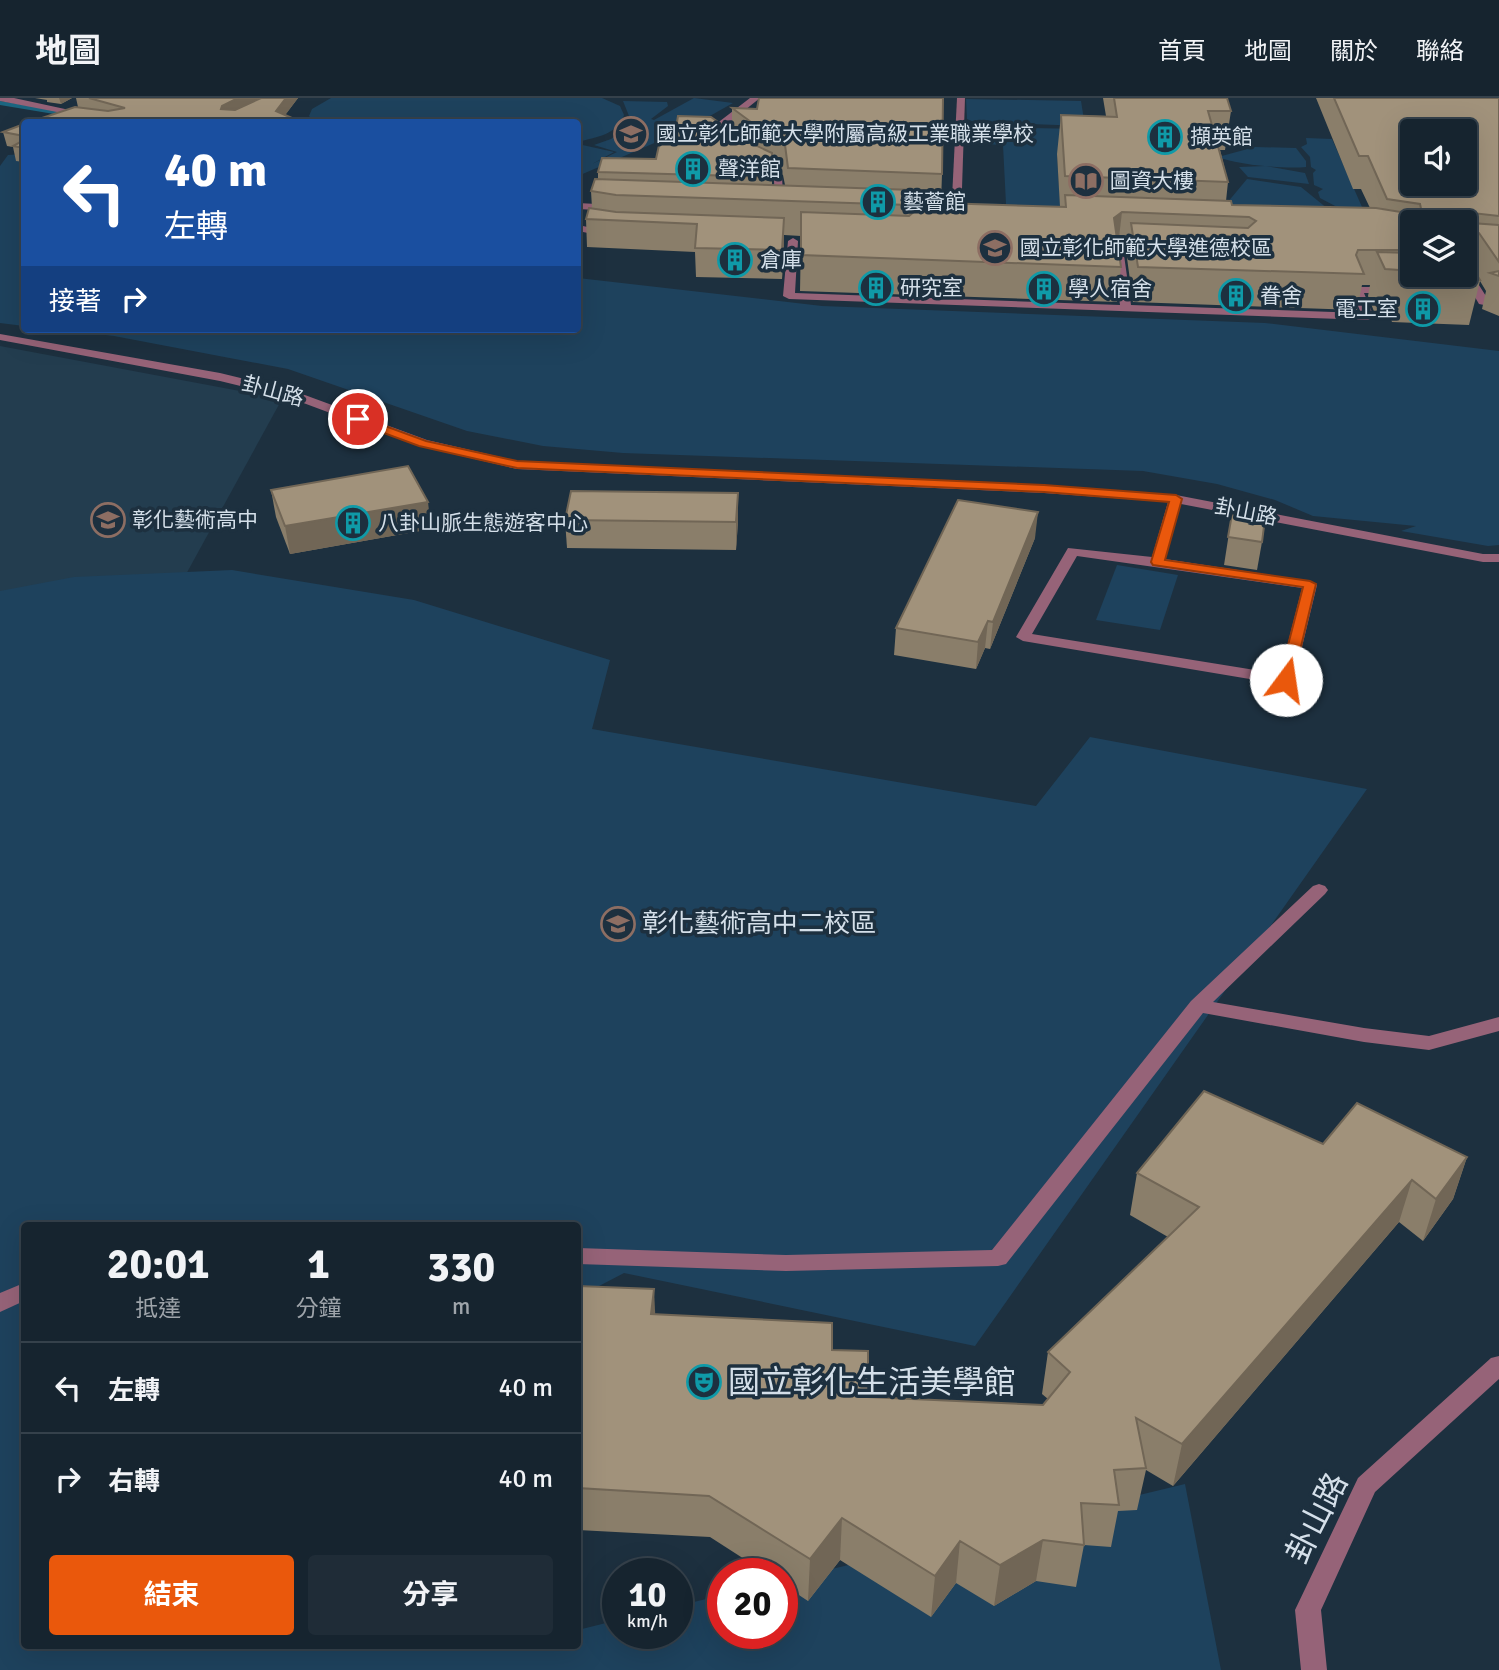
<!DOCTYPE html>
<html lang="zh-TW">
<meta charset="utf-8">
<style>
:root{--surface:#16242f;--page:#1f2c37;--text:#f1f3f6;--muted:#9ea4aa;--line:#35414b;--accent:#ea580c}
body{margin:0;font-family:Signika,"Noto Sans TC",sans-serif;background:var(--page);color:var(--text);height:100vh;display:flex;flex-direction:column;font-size:26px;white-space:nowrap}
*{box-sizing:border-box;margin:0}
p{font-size:23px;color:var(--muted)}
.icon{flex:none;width:38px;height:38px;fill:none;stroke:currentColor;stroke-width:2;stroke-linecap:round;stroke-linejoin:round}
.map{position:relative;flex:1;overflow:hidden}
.panel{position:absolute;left:21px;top:1124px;width:560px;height:427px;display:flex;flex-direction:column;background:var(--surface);border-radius:7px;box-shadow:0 7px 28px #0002,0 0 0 2px var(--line)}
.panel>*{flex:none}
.hud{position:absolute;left:21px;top:21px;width:560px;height:214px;border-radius:7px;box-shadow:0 7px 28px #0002,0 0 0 2px var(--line);background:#1a4fa0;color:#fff;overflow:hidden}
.tools{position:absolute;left:1400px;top:21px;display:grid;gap:14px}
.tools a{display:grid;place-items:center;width:77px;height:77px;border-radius:7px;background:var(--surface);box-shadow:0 7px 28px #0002,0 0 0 2px var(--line);font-size:35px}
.speed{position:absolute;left:602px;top:1460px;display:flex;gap:14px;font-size:35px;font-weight:700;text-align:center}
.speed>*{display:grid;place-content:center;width:91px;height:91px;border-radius:50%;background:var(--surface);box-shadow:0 7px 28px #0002,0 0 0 2px var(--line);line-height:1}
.speed small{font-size:18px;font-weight:400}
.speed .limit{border:10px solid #d22;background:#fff;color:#111}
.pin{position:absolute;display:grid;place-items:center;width:60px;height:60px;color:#fff;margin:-30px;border:4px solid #fff;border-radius:50%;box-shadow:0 2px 7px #0007}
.me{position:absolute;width:77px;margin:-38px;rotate:14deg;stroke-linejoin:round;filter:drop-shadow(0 0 5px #0008)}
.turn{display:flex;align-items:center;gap:24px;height:147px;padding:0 28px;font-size:32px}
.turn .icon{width:91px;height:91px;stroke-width:2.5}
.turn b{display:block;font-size:49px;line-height:60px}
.then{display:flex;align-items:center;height:66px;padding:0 28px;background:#0003;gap:14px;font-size:26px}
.eta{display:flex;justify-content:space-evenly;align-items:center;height:119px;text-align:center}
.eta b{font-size:42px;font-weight:700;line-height:49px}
.action{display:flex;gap:14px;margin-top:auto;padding:14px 28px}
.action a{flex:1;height:80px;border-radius:7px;background:var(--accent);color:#fff;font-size:28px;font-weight:700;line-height:80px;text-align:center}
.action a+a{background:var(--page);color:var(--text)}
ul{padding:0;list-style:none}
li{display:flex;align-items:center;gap:21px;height:91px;padding:0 28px;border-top:2px solid var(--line)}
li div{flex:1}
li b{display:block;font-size:26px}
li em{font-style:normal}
header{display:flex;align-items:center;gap:42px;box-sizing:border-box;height:98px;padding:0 35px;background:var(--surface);border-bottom:2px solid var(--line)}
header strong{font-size:33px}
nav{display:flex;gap:38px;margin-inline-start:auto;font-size:24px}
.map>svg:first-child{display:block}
.built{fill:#233d4f}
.green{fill:#1e425d}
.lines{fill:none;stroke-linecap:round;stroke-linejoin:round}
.stream{fill:#1c6580;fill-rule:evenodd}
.minor{fill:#966378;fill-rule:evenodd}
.wall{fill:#8a7e6a;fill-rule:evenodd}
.shaded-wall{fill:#716656}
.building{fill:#a1927b;stroke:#716656;stroke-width:2;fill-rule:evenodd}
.route{fill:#ea580c;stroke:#983908;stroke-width:2}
.labels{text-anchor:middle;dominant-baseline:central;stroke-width:7;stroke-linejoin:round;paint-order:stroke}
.far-poi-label{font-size:21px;fill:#d4dfe9;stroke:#1d303f;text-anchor:start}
.far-street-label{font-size:21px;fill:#d4dfe9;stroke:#1d303f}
.poi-label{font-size:26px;fill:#d4dfe9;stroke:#1d303f;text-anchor:start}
.near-poi-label{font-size:32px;fill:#d4dfe9;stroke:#1d303f;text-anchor:start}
.near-street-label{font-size:32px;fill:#d4dfe9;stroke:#1d303f}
</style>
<header>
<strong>地圖</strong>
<nav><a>首頁</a><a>地圖</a><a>關於</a><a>聯絡</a></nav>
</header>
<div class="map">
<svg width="1499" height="1572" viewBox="0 0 1499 1572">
<rect width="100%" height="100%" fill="#1d303f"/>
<!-- built -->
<polygon class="built" points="0,248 282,301 150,542 0,551"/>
<!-- green -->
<g class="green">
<path d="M331 0H602L620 8 624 17C617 37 596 39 578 44V24H315L309 18 312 11Z"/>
<polygon points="694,0 733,5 692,28 662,23 689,30 578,78 578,46 614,54 592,66 617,54 594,47 611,41 628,29 629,18 623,3 667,4 668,8 651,21 654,22"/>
<polygon points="966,1 1081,3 1085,28 974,24 967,21"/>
<polygon points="982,29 1085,31 1057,57 1060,105 1218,110 965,115 965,105 1006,106 1003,47 967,45 968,32"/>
<polygon points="1306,40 1332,41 1362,109 1337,109 1320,100 1318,94 1323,91 1314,87 1313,75 1316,72 1311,69 1310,59 1301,49 1307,46"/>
<path d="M1255 49 1296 50 1306 63V69C1286 71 1237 67 1218 59Z"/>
<polygon points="24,56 24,228 0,225 0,68 8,57"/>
<polygon points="1266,68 1305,75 1309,86 1248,79 1239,69"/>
<polygon points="1247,81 1301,89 1328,111 1237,127 1227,105"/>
<polygon points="578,180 822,208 1265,225 1499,253 1499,447 1488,448 1401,433 1416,428 1313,418 1275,402 1217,386 1143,373 623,355 543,348 467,333 288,271 114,238 54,231 578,231"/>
<polygon points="1117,467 1178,477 1160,532 1096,522"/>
<polygon points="232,472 414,502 610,562 592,631 1036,708 1090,639 1367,691 975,1248 624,1175 578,1199 578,1127 24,1127 24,1547 578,1547 578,1532 618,1522 618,1535 677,1535 677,1508 723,1497 723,1535 782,1535 782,1483 1185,1386 1221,1572 0,1572 0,493 74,479"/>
</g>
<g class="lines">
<!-- stream -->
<polygon class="stream" points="0,3 72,15 75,17 72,19 0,7"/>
<!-- minor -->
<g class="minor">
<polygon points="0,0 14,0 125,24 109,24 0,3"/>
<polygon points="750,0 760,0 715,36 717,44 711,44 707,33"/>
<polygon points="957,0 965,0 961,120 956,123 951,120"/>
<polygon points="748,66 754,66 782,79 784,111 775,109 774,82 748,70"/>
<polygon points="578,105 615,107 620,110 615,113 578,111"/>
<polygon points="578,127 612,134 613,136 608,139 578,133"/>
<path d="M793 140 798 143 795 195 1120 207 1113 154C1122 148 1146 149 1155 155L1150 158 1124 157 1131 207 1361 215 1351 191 1353 189H1393L1399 192 1393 195H1364L1374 219 1368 222 789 201 783 198 788 143Z"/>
<polygon points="1465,170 1470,173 1491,206 1489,208 1479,206 1462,177 1465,177"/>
<path d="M0 236 220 275 294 293 427 342 517 363 1044 387 1176 397 1483 456H1499V464H1483L1181 406 1165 461 1310 483 1317 487 1294 582 1286 587 1023 543 1016 539 1068 450 1152 459 1168 404 1044 395 517 371 419 348 290 300 220 283 0 242ZM1077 458 1302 490 1280 576 1032 536Z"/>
<polygon points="1319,786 1325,788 1328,792 1325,796 1213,904 1364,930 1429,938 1499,919 1499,933 1429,952 1364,944 1203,915 1006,1166 998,1168 786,1173 578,1166 578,1150 786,1157 992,1152 1191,903 1313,788"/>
<polygon points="24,1185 24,1203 0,1214 0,1195"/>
<polygon points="1499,1258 1499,1281 1375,1394 1321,1512 1327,1572 1301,1572 1295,1512 1358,1380 1491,1260"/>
</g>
</g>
<!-- wall -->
<g class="wall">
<polygon points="35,0 72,0 61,6 47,4 47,2"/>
<polygon points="76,0 298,0 285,17 30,24 78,9"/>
<path d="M1103 0H1227L1231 13 1225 52H1220L1228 84 1226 103 1232 107 1370 110 1361 91H1353L1316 0H1499V218L1482 211 1486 193 1480 183 1469 227 1392 224 1389 216H1375L1368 198 1370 187H1362L1357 212 1133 204 1127 160 1128 149 1118 148 1121 169 1117 204 800 193 801 138 784 137 782 181 696 179 695 154 587 149 586 121 592 110 591 93 598 81V74L656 61 732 34V10L942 76 941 105 1060 109 1057 56 1061 17 1106 18ZM772 72 783 77 785 87H772ZM1412 124H1465V177H1412Z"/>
<polygon points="24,26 24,64 16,63 13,49 7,48 3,34"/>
<polygon points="271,392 431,431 290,456 276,419"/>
<polygon points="738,395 738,423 736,452 567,450 565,422"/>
<polygon points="1232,416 1262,444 1257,472 1224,467"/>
<polygon points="1035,440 990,551 985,550 976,571 894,557 896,530"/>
<polygon points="1323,1046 1467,1059 1453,1101 1423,1143 1399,1124 1173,1388 1146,1372 1137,1412 1118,1413 1111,1449 1084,1447 1076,1489 1036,1483 994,1508 956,1485 931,1519 840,1462 808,1503 782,1486 782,1475 766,1475 710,1439 578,1432 578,1188 655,1216 832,1252 868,1299 1043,1307 1048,1301 1042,1296 1048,1254 1168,1139 1130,1117 1137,1075"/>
</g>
<!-- shaded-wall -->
<g class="shaded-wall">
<polygon points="59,0 72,0 61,6"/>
<polygon points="238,0 269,0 224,22 221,11 222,8"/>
<polygon points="286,0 298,0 280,24 276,13"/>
<polygon points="1122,114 1118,148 1114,120"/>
<polygon points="784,120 784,149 782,181 782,152"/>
<polygon points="1474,133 1469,153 1467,142"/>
<polygon points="738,395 738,423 736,452 736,424"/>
<polygon points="428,404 431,431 290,456 285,428"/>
<polygon points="1038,414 1035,440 990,551 993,524"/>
<polygon points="988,523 985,550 976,571 978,544"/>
<polygon points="1467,1059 1453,1101 1423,1143 1436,1101"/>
<polygon points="1412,1082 1399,1124 1173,1388 1182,1346"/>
<polygon points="654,1191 656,1233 651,1216"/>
<polygon points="842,1420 840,1462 808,1503 810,1461"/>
<polygon points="1043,1442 1036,1483 994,1508 1000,1467"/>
<polygon points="960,1443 956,1485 931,1519 935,1478"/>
</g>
<!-- building -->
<g class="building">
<polygon points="89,0 238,0 222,8 221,11 235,12 261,0 286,0 276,13 301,24 30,24 75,9 108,13 125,10"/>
<polygon points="759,0 943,0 942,76 788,70 784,39 751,24 732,10 757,11"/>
<polygon points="1114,0 1227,0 1231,13 1208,13 1228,84 1065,78 1061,17 1117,19"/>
<path d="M1334 0H1499V118L1473 115 1471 125 1499 127V164L1479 135 1474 133 1467 142 1474 153H1465V124H1412V152H1358L1356 157 1364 176 1138 169 1131 125 1248 130 1256 123 1249 119 1122 114 1114 120 1121 169 801 157V114L909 118 916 112 909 107 616 97 591 93 595 81 942 93 941 105 1066 109 1065 97 1231 103 1232 107 1376 110 1419 117 1422 115 1420 106 1387 101 1368 58H1359ZM1412 33H1465V86H1412Z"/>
<polygon points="678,18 711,19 742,41 772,55 772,79 598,74 602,60 656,61 663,29 676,30"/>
<polygon points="24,26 24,38 3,34"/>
<polygon points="24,42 24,50 13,48"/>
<polygon points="589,110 616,114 784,120 782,152 695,150 697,126 586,121"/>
<polygon points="1377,154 1412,155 1412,177 1465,177 1465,158 1480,182 1402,179 1399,172 1385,171"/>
<polygon points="1499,173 1499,178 1490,175"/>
<polygon points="408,368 428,404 285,428 271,392"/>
<polygon points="571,393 738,395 736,424 565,422"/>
<polygon points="958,402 1038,414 993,524 988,523 978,544 896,530"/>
<polygon points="1232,416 1265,420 1262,444 1228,439"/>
<polygon points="1204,993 1323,1046 1357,1005 1467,1059 1436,1101 1412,1082 1182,1346 1136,1320 1146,1370 1114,1372 1119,1407 1081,1405 1084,1447 1043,1442 1000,1467 960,1443 935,1478 842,1420 810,1461 709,1398 578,1390 578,1188 654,1191 651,1216 832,1225 832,1252 868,1253 868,1299 1043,1307 1070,1274 1048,1254 1199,1109 1137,1075"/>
</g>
<!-- route -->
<polygon class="route" points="358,318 426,343 517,363 1044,387 1176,397 1182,401 1165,462 1310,483 1316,486 1293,582 1286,586 1279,582 1303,489 1153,467 1151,464 1169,404 1044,394 517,370 419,348 354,324 353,321"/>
<!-- icons -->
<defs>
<g id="school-ring" transform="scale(1.75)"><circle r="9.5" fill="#1d303f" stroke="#8d6e63" stroke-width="1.5"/><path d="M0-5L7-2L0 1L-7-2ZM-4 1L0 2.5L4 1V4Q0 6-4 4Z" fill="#8d6e63"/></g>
<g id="building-ring" transform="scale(1.75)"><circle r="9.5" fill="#1d303f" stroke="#0f9aa8" stroke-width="1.5"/><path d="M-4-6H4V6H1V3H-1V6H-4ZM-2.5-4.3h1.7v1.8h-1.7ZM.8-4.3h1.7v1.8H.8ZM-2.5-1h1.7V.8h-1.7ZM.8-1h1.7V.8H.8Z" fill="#0f9aa8"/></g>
<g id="library-ring" transform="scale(1.75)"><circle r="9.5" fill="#1d303f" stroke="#8d6e63" stroke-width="1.5"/><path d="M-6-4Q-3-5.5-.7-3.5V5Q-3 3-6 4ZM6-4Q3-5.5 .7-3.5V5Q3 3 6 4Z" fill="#8d6e63"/></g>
<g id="university-ring" transform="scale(1.75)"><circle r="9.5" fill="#1d303f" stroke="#8d6e63" stroke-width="1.5"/><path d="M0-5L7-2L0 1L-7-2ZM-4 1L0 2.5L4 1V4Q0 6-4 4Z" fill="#8d6e63"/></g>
<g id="theatre-ring" transform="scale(1.75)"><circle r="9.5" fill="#1d303f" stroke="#0f9aa8" stroke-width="1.5"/><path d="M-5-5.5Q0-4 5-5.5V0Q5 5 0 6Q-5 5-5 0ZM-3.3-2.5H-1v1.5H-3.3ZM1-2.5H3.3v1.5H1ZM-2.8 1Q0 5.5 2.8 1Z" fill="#0f9aa8"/></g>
</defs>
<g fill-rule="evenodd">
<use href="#school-ring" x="631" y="36"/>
<use href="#building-ring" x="1165" y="39"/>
<use href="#building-ring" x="693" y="71"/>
<use href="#library-ring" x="1086" y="83"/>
<use href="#building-ring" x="878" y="104"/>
<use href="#university-ring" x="995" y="150"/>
<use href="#building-ring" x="735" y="162"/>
<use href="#building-ring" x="876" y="190"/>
<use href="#building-ring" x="1044" y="191"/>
<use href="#building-ring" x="1236" y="198"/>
<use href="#building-ring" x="1423" y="211"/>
<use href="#school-ring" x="108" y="422"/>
<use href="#building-ring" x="353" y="425"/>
<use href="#school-ring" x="618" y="826"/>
<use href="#theatre-ring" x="704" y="1284"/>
</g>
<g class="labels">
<!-- far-poi labels -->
<g class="far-poi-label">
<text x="656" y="36">國立彰化師範大學附屬高級工業職業學校</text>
<text x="1190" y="39">擷英館</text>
<text x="718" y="71">聲洋館</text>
<text x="1110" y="83">圖資大樓</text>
<text x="903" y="104">藝薈館</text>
<text x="1020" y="150">國立彰化師範大學進德校區</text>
<text x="760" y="162">倉庫</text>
<text x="900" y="190">研究室</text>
<text x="1068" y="191">學人宿舍</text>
<text x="1260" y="198">眷舍</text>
<text x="1398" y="211" text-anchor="end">電工室</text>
<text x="132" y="422">彰化藝術高中</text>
<text x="378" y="425">八卦山脈生態遊客中心</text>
</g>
<!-- far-street labels -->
<g class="far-street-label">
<text transform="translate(273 293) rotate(15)">卦山路</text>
<text transform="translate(1246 414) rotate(11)">卦山路</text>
</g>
<!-- poi labels -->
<g class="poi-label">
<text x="642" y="826">彰化藝術高中二校區</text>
</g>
<!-- near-poi labels -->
<g class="near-poi-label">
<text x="728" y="1284">國立彰化生活美學館</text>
</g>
<!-- near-street labels -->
<g class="near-street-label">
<text transform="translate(1317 1420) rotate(-63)">卦山路</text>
</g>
</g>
</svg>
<div class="tools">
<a><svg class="icon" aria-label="sound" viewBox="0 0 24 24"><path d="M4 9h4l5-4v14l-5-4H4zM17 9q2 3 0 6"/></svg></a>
<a><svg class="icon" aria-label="layers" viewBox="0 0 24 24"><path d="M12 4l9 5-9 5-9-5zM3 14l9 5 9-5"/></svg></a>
</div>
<div class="speed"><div>10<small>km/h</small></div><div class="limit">20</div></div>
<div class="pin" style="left:358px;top:321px;background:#d93025"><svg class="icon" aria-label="arrive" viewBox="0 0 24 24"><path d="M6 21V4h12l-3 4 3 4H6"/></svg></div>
<svg class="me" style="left:1286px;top:582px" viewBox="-20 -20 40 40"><circle r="19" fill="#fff"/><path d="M0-13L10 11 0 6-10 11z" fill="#ea580c"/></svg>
<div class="hud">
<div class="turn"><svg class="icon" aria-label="left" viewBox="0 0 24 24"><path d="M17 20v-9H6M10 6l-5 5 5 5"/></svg><div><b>40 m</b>左轉</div></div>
<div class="then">接著<svg class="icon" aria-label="right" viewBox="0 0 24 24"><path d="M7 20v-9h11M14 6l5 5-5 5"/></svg></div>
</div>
<section class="panel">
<div class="eta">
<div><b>20:01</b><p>抵達</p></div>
<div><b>1</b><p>分鐘</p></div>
<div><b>330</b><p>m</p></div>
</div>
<ul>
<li><svg class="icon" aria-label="left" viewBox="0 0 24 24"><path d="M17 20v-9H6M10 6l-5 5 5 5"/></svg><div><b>左轉</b></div><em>40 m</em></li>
<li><svg class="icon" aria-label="right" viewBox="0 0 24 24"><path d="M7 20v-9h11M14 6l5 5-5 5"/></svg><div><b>右轉</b></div><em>40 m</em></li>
</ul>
<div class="action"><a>結束</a><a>分享</a></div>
</section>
</div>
